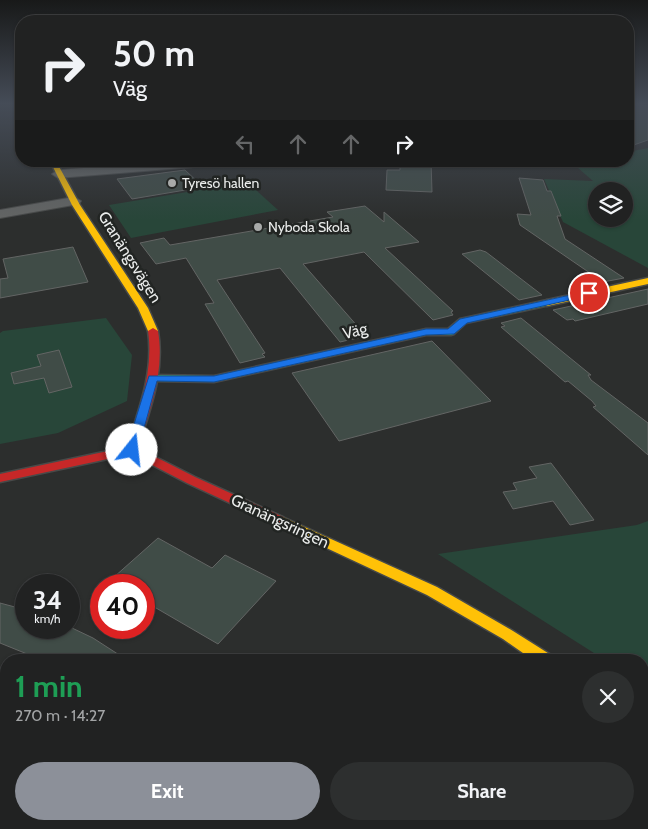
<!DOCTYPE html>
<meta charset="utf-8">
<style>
:root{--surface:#212222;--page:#2d2f2f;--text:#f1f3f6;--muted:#a2a4a5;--line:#3e3f40;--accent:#8c9099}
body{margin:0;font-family:Cabin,sans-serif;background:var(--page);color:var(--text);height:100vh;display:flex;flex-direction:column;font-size:19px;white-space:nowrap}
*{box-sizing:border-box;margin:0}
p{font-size:16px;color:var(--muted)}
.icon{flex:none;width:28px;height:28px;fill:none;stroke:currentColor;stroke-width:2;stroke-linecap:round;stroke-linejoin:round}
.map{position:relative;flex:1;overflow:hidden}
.panel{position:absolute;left:0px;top:654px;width:649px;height:176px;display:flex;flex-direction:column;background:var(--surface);border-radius:20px 20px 0 0;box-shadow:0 1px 4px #0004,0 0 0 1px var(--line)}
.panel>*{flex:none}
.banner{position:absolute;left:15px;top:15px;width:619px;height:152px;border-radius:20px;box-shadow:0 1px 4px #0004,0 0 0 1px var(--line);background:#212222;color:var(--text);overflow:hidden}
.controls{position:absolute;left:588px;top:182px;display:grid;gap:10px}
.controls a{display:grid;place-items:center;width:45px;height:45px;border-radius:50%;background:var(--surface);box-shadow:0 1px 4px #0004,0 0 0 1px var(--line);font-size:25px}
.speed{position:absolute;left:15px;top:574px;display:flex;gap:10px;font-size:25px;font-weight:700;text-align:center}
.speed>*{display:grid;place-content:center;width:65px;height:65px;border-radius:50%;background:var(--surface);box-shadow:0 1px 4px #0004,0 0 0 1px var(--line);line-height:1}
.speed small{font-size:12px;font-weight:400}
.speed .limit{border:8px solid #d22;background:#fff;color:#111}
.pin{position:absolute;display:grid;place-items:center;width:42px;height:42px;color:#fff;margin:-21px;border:2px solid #fff;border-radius:50%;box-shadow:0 1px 5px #0007}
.me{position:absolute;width:55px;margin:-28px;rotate:16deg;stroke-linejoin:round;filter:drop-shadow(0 0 4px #0008)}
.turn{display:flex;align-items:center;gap:18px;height:105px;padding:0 15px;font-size:22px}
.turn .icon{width:65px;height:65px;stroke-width:2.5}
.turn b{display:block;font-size:35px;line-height:42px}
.lanes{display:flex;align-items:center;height:48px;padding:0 15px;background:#0003;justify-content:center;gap:25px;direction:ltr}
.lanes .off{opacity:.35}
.round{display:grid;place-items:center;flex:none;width:52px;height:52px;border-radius:26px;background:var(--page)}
.head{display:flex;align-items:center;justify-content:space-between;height:85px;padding:0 15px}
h1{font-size:30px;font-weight:700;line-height:38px;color:#1e9e55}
.primary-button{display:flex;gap:10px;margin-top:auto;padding:10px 15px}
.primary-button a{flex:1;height:58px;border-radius:30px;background:var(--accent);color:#fff;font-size:20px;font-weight:700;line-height:58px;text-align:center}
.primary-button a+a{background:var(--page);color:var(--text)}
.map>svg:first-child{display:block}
.green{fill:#284639;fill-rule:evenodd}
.building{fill:#404c47;stroke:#636564}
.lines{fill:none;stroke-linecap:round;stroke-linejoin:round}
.street-casing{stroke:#484a49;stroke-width:2}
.fast-casing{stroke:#484a49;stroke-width:3}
.slow-casing{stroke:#484a49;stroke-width:3}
.jam-casing{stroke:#484a49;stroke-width:3}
.street{fill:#636564;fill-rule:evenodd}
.fast{fill:#4caf50;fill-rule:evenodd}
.slow{fill:#ffc107;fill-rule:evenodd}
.jam{fill:#c62828;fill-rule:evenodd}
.route{fill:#1a73e8;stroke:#114b97}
.poi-dot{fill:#a8aaa9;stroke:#222523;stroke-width:2}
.labels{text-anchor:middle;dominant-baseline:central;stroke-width:5;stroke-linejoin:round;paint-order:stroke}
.far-poi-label{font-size:14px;fill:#ebedec;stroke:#222523;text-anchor:start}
.street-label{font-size:16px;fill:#ebedec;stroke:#222523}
</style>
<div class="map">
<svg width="648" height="829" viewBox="0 0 648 829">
<rect width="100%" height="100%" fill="#2c2e2d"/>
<!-- green -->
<g class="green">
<path d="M648 148V268L563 222 544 179 593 181 570 161H628V152ZM596 191H624V219H596Z"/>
<polygon points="247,182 278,210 131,238 109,205"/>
<polygon points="106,318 132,355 127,401 58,433 0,444 0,333 3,331"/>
<polygon points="648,521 648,688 643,684 642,660 605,660 438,554 637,525"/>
</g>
<!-- building -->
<g class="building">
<polygon points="628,104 648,106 648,140 628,147"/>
<polygon points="400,161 431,161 432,192 386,190 387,170 400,170"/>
<polygon points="185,170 203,187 132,199 117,179"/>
<polygon points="519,178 543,180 547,191 551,191 561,216 557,216 565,239 624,278 603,282 520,225 517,214 531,215"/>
<polygon points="365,206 384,222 384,212 419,242 385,248 453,311 451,312 453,315 433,320 364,252 303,264 366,336 340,342 280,268 217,280 265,353 262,354 265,357 240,363 205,304 214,303 186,258 156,264 140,243 164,238 170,245 333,217 327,212"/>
<polygon points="73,247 88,282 0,298 0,279 8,278 3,259"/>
<polygon points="480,250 486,252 542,295 519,300 462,254"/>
<polygon points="648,289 648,304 575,321 573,319 567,320 553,310"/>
<polygon points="521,318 591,375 588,375 591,380 648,423 648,455 593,407 596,406 592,401 568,381 565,382 501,327 505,326 501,323"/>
<polygon points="432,341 491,401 339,441 292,373"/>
<polygon points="59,350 72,387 49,393 44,378 14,384 11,373 41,366 37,355"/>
<polygon points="551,463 594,520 570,525 553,501 513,509 503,492 517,490 513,483 537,478 529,467"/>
<polygon points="158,538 212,568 225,555 276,581 218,644 144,601 144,585 105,585"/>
<polygon points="0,603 26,610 26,628 72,628 93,638 127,660 42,660 0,643"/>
</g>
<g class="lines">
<!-- street casing -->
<g class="street-casing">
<g id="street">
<polygon points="172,161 225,161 219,165 58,178 52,174 58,170"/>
<polygon points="74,197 81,201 79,204 0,218 0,210"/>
<polygon points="642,731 648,733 648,764 642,762"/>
</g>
</g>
<!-- fast casing -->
<g class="fast-casing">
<polygon id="fast" points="547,300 552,303 550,305 466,323 454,334 451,335 426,335 214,382 153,381 148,378 153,375 214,376 426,329 448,329 460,319"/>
</g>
<!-- slow casing -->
<g class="slow-casing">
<g id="slow">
<polygon points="50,161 56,161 80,205 148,308 158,331 156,333 150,333 148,331 138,308 72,205"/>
<polygon points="648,278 648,284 547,306 542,303 547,300"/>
<polygon points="278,515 437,587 513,631 551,655 553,660 533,660 503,639 427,595 273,523 271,520 273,517"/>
</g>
</g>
<!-- jam casing -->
<g class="jam-casing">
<path id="jam" d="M153 328 158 331C165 372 150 409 138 448L195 477 283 517 285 520 283 523H273L187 483 131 454 0 482V474L127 447C139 409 154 372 148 331Z"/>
</g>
<!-- street -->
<use href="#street" class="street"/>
<!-- fast -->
<use href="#fast" class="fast"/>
<!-- slow -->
<use href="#slow" class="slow"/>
<!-- jam -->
<use href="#jam" class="jam"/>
</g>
<!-- sky -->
<linearGradient id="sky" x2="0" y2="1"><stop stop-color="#181919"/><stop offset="0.47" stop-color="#454c57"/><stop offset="1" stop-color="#454c57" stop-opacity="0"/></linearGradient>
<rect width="648" height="220" fill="url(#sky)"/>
<!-- route -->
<polygon class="route" points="589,291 593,293 592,295 467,323 454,334 426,335 214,382 157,381 138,450 132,454 126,450 149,376 214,376 426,329 448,329 460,319"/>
<!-- markers -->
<g class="poi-dot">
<circle cx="172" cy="183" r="5"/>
<circle cx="258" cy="227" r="5"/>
</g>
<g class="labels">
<!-- far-poi labels -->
<g class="far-poi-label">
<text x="182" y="183">Tyresö hallen</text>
<text x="268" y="227">Nyboda Skola</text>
</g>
<!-- street labels -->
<g class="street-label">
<text transform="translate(130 257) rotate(58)">Granängsvägen</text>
<text transform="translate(355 331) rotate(-13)">Väg</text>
<text transform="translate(280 521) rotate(25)">Granängsringen</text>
</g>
</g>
</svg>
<div class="controls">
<a><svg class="icon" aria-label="layers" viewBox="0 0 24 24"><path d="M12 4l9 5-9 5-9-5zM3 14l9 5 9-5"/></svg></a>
</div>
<div class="speed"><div>34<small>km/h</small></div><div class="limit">40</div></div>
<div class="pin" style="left:589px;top:293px;background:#d93025"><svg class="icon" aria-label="arrive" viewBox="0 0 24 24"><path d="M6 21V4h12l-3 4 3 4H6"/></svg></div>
<svg class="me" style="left:132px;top:450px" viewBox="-20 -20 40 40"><circle r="19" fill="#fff"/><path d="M0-13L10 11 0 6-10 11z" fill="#1a73e8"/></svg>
<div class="banner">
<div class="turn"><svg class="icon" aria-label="right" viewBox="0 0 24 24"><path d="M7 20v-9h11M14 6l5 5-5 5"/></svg><div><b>50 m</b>Väg</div></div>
<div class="lanes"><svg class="icon off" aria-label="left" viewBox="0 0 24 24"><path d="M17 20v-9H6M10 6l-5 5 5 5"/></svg><svg class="icon off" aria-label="ahead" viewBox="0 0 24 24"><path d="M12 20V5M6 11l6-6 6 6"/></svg><svg class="icon off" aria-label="ahead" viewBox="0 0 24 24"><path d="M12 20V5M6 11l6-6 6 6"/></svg><svg class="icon" aria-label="right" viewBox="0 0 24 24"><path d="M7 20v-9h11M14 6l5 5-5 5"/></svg></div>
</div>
<section class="panel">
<div class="head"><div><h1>1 min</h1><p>270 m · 14:27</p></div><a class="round"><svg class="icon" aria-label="close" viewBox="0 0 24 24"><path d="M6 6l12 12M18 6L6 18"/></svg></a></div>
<div class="primary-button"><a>Exit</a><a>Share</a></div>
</section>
</div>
